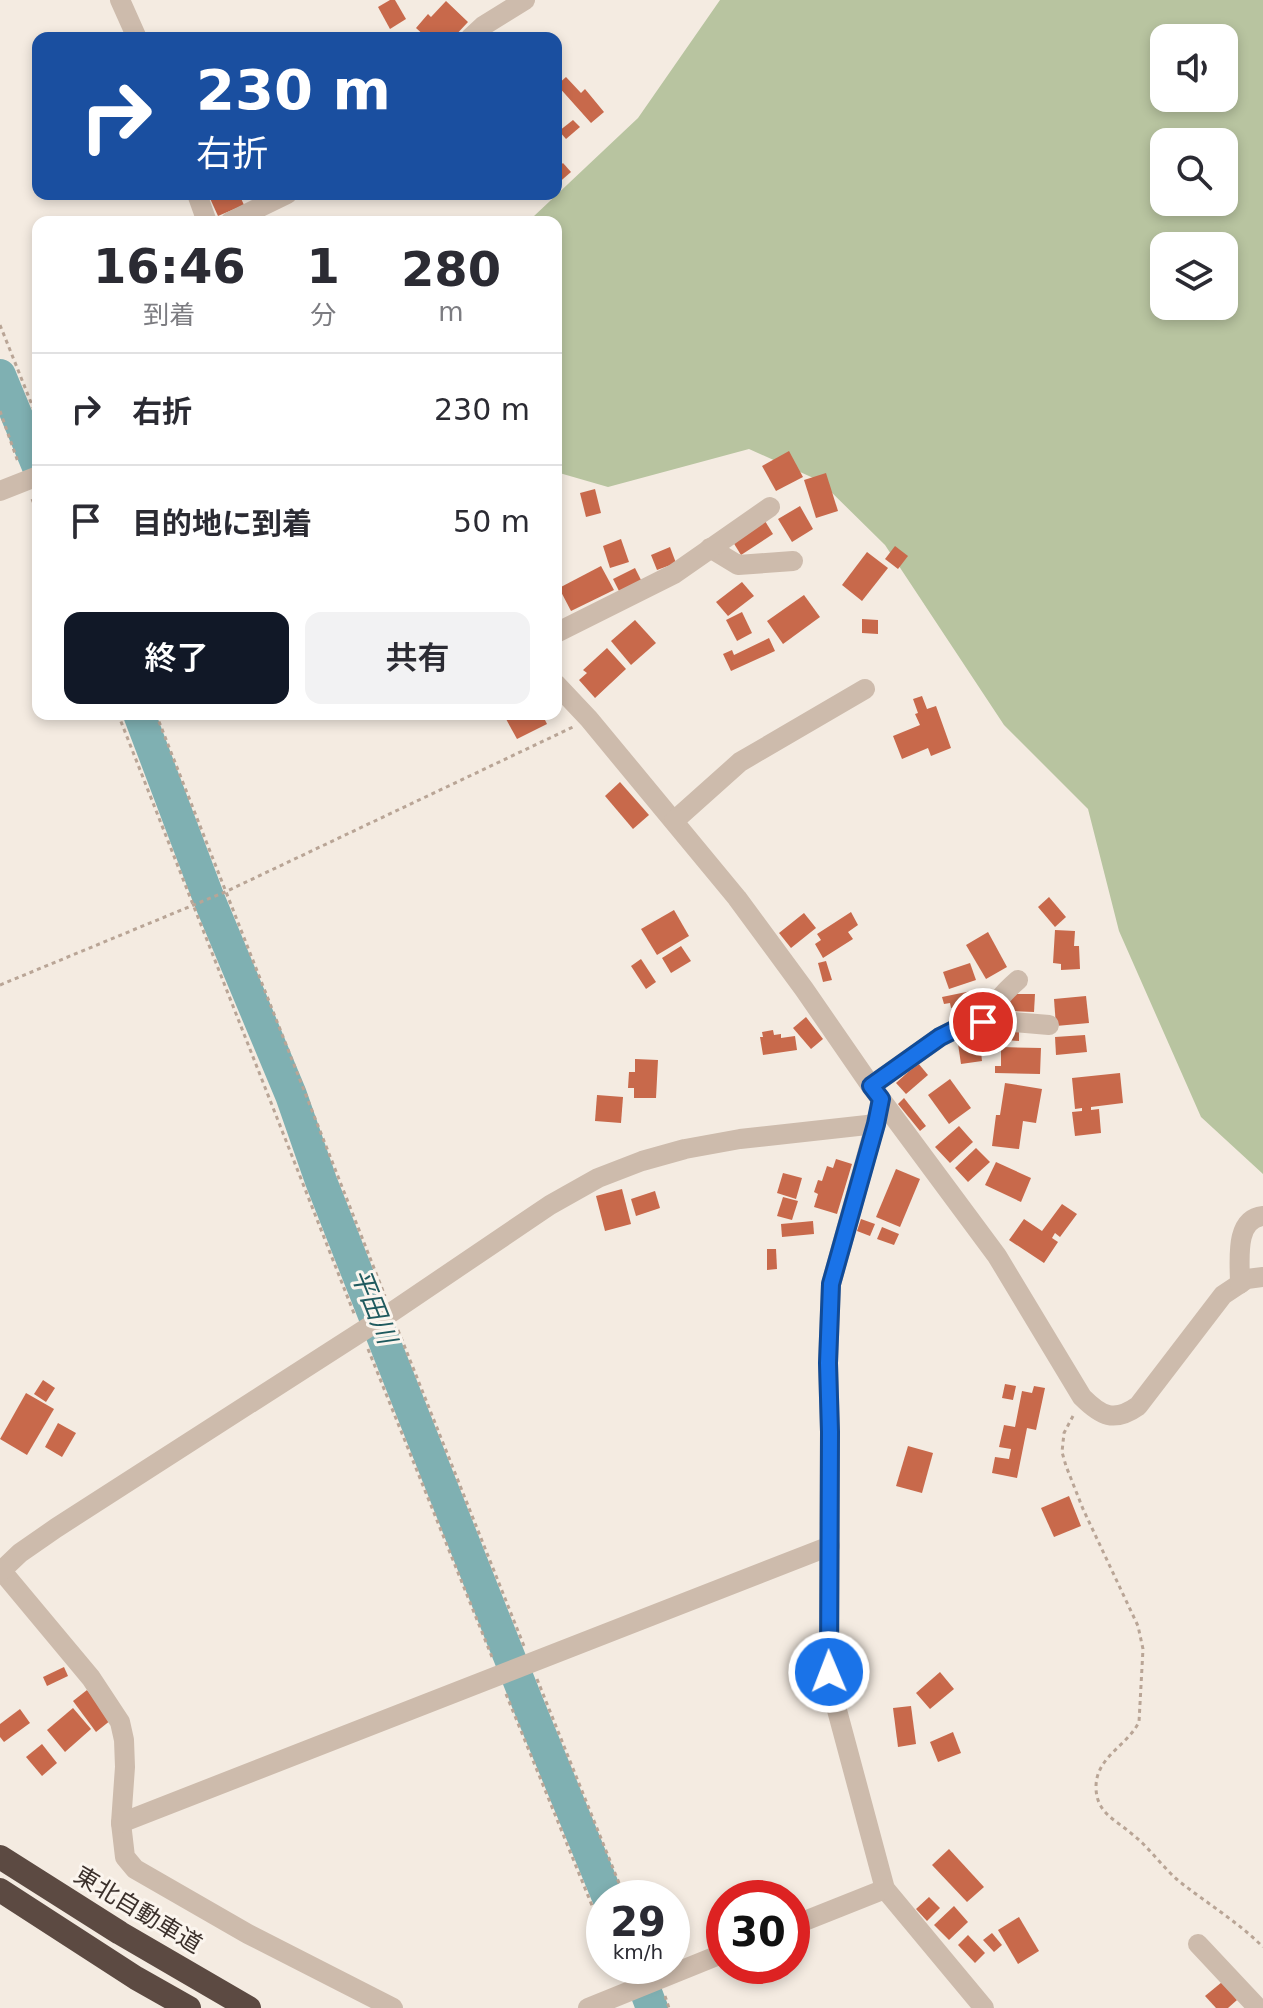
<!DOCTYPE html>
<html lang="ja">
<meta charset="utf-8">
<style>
:root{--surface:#fff;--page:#f2f2f3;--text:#2b2b33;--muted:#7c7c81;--line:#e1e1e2;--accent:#111827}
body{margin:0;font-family:"DejaVu Sans","Noto Sans JP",sans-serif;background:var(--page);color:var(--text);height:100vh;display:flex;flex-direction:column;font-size:30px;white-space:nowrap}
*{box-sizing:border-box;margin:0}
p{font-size:26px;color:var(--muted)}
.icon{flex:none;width:44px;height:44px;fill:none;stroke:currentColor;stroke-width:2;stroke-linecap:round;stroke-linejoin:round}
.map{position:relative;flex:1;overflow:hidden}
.panel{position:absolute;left:32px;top:216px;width:530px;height:504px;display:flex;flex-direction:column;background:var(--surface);border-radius:16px;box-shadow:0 4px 12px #0003}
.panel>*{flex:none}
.guide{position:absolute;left:32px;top:32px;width:530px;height:168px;border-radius:16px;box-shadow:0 4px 12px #0003;background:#1a4fa0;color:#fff;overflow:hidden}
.tools{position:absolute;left:1150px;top:24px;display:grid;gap:16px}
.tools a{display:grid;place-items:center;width:88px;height:88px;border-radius:16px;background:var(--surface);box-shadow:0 4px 12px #0003;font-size:40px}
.speed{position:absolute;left:586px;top:1880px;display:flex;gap:16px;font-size:40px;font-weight:700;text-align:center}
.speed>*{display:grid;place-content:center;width:104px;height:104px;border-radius:50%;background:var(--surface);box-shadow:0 4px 12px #0003;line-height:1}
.speed small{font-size:20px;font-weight:400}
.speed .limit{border:12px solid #d22;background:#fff;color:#111}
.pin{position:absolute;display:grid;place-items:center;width:68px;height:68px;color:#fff;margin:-34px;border:4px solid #fff;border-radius:50%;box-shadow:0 2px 8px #0007}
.me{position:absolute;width:88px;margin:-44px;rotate:359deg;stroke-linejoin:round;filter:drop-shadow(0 0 6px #0008)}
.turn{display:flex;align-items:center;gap:28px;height:168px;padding:0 32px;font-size:36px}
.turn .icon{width:104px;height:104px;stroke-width:2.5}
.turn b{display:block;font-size:56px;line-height:68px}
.eta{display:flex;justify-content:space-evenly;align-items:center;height:136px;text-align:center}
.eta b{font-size:48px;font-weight:600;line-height:56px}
.action{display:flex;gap:16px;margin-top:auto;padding:16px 32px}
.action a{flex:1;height:92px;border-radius:16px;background:var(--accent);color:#fff;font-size:32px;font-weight:600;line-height:92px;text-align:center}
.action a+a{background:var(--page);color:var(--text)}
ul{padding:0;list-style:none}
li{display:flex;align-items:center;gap:24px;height:112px;padding:0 32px;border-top:2px solid var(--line)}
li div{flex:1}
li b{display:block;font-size:30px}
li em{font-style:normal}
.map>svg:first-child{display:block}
.green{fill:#b8c4a0;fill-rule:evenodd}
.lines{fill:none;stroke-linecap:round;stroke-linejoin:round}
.river{stroke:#7fb0b2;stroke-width:32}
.building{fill:#c8694b}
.path{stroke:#b9a596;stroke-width:3;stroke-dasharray:4 4;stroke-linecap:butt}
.minor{stroke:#cdbbac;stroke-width:20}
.highway{stroke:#5c4a42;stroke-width:24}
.route-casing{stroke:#114b97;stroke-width:20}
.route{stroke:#1a73e8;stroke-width:14}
.labels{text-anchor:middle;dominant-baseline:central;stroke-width:6;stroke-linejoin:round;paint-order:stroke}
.street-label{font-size:24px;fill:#3b302b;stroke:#fbf5ee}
.water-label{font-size:26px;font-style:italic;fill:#1f5a5e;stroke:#fbf5ee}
</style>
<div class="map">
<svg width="1263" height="2008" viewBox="0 0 1263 2008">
<rect width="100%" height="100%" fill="#f4ebe1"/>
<!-- green -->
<path class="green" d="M720 0H1263V1174L1201 1117 1119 931 1088 809 1004 725 885 545 820 481 749 449 608 487 556 472V222H530L533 217 638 118ZM1164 38H1224V98H1164ZM1164 142H1224V202H1164ZM1164 246H1224V306H1164Z"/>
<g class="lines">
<!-- river -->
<g class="river">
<polyline points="0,375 38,467"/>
<polyline points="139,714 209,899 291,1095 321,1181 388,1351 528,1704 608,1898"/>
<polyline points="636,1966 652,2008"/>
</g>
</g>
<!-- building -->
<g class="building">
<polygon points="390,0 395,0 406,19 390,29 378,7"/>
<polygon points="446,1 468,22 453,38 427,38 416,28 428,14 431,17"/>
<polygon points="566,77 581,93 585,89 604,112 591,123 557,85"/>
<polygon points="573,120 580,127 566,139 559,131"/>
<polygon points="563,163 571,172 556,185 556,169"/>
<polygon points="208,194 239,194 244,205 218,216"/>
<polygon points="789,451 803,477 776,491 762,466"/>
<polygon points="826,473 838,511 816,518 804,480"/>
<polygon points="595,489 601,513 586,517 580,493"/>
<polygon points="800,506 813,529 792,542 778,519"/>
<polygon points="765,521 773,534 741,555 733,542"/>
<polygon points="621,539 629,562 610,568 603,546"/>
<polygon points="895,546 908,556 898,569 885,559"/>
<polygon points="670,547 676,563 657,570 651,555"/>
<polygon points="867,552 888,568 862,601 842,585"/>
<polygon points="601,566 614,590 571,611 559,588"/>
<polygon points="635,568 642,582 620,593 613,579"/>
<polygon points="742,582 754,596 728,616 716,602"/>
<polygon points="804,595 820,617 783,644 767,621"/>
<polygon points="742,612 752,633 737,641 726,620"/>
<polygon points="862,619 878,620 878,634 862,633"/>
<polygon points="635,620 656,643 631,665 611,641"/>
<polygon points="769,638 775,651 731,671 723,654 732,650 734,655"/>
<polygon points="607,648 626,669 595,698 579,680 587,673 583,670"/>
<polygon points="922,696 927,709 936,706 951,748 931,756 928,748 902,759 893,736 920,725 915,714 918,713 913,699"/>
<polygon points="516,714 542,714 547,724 517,739 506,719"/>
<polygon points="620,782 649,815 633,829 605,796"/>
<polygon points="1049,897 1066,917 1055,927 1038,907"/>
<polygon points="674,910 689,936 657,955 641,929"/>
<polygon points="851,912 858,925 848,932 853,939 823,958 815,944 821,940 817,934"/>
<polygon points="804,913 816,928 791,948 779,933"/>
<polygon points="1055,930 1075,931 1074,946 1079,946 1080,969 1061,970 1061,964 1053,963"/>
<polygon points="988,932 1007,967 986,979 966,945"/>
<polygon points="681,946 691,961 671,973 662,958"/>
<polygon points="641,959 656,982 646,989 631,966"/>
<polygon points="826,961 832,980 823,982 818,963"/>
<polygon points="970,963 976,980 949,989 943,972"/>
<polygon points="981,989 985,1012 960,1017 958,1007 951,1008 950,1003 944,1004 942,997"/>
<polygon points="1010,994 1035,994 1034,1012 1009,1011"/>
<polygon points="1086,996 1089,1023 1056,1026 1054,999"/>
<polygon points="806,1017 823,1039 811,1049 793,1028"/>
<polygon points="994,1029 1019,1031 1019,1041 993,1039"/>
<polygon points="773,1030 774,1035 781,1034 781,1038 795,1036 797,1050 763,1055 760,1037 763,1037 762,1032"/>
<polygon points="979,1034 982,1061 961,1064 957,1037"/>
<polygon points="1085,1035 1087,1052 1056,1055 1055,1037"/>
<polygon points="1001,1047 1041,1048 1040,1074 995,1073 995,1066 1001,1066"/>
<polygon points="635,1059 658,1060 656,1098 634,1098 634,1088 628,1088 629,1072 635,1072"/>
<polygon points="918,1063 928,1075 906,1094 896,1083"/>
<polygon points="1120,1073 1123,1103 1091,1107 1091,1110 1099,1109 1101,1133 1075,1136 1072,1112 1082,1111 1082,1108 1075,1109 1072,1078"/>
<polygon points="950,1079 971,1108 949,1124 928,1095"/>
<polygon points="1005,1083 1042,1089 1036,1123 1023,1121 1019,1149 992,1146 996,1115 1000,1115"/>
<polygon points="597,1095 623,1097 621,1123 595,1121"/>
<polygon points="904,1098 926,1126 920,1131 898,1104"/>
<polygon points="959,1126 973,1142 950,1163 935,1147"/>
<polygon points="976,1148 990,1162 968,1182 955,1168"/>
<polygon points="836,1159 852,1164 837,1214 814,1207 818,1194 814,1192 818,1180 822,1181 827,1166 833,1168"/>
<polygon points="996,1162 1031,1178 1021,1202 985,1185"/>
<polygon points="896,1169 920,1179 900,1227 876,1217"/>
<polygon points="783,1173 802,1178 796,1199 777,1193"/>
<polygon points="622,1189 631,1224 605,1231 596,1196"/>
<polygon points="655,1191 660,1208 636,1216 631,1199"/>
<polygon points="783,1197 798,1201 792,1220 777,1216"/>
<polygon points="1062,1204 1077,1214 1060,1237 1055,1233 1052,1238 1058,1242 1044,1263 1009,1240 1024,1219 1042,1231"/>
<polygon points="861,1219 875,1224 870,1236 857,1231"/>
<polygon points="813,1221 814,1234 782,1237 781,1224"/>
<polygon points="882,1227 899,1234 894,1245 877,1239"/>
<polygon points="767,1249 776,1249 777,1269 767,1270"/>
<polygon points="43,1380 55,1388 46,1402 34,1394"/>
<polygon points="1005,1384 1016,1386 1013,1400 1002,1398"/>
<polygon points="1034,1386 1045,1388 1036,1430 1027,1428 1017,1478 992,1473 995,1457 1009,1459 1011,1449 999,1447 1004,1425 1015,1427 1022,1391 1032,1393"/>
<polygon points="26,1393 54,1409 27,1455 0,1439"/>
<polygon points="58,1423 76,1433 62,1457 45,1447"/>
<polygon points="908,1446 933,1453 922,1493 896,1486"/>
<polygon points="1069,1496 1081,1526 1054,1537 1041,1508"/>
<polygon points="64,1667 68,1676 47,1686 43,1677"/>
<polygon points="940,1672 954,1689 930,1709 916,1693"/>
<polygon points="87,1690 111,1720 96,1732 73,1701"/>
<polygon points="911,1706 916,1744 898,1747 893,1708"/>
<polygon points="73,1708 91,1729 65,1752 47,1730"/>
<polygon points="20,1709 30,1723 4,1742 0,1737 0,1724"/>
<polygon points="953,1732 961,1753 938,1762 930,1742"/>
<polygon points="42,1744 57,1763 42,1776 26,1757"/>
<polygon points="949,1849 984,1887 967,1902 932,1865"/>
<polygon points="929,1897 940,1908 927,1921 916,1909"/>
<polygon points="954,1906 968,1922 949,1940 934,1925"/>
<polygon points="1019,1917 1039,1951 1018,1964 998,1930"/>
<polygon points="992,1933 1002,1945 994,1952 983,1940"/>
<polygon points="968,1935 985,1953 975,1963 958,1945"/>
<polygon points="1222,1982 1237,2000 1228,2008 1216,2008 1205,1996"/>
</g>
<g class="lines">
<!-- path -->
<g class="path">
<polyline points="0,325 38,420"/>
<polyline points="0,411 18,462"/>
<polyline points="32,499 38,514"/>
<polyline points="118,714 355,1316"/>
<polyline points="156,714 385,1296"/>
<polyline points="0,985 225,892 573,727"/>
<polyline points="398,1330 524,1646"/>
<polyline points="368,1349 492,1657"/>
<path d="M1073 1416 1064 1433 1062 1452 1066 1466 1083 1509 1138 1626 1143 1649 1139 1722C1127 1746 1096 1757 1096 1787 1096 1813 1116 1820 1132 1834 1150 1848 1163 1868 1180 1882 1208 1904 1238 1922 1263 1947"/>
<polyline points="537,1679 625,1898"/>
<polyline points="506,1694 604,1935"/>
<polyline points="616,1966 619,1974"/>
<polyline points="665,1996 669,2008"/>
</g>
<!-- minor -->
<g class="minor">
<polyline points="120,0 137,38"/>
<polyline points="470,38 483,26 525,0"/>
<polyline points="197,194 207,222"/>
<polyline points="230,222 287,194"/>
<polyline points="0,491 38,476"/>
<polyline points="710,548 738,565 793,561"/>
<polyline points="556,633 674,574 770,507"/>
<path d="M556 684 589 719 737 898 804 989 871 1086 997 1256 1082 1397C1101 1416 1114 1423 1138 1406L1223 1295 1247 1279 1263 1277"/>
<polyline points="674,821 740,762 865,689"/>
<path d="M992 1021C996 1000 1002 994 1018 980"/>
<polyline points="871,1086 940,1037 962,1026 983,1022 1002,1021 1049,1025"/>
<polyline points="878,1115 831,1284 828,1363 830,1432 829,1672 834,1699 885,1889 984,2008"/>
<path d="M1240 1284C1240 1261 1234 1219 1263 1216"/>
<polyline points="0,1569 91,1678 120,1722 124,1740 125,1767 121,1823 125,1857 135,1869 248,1934 393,2008"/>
<polyline points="0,1572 20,1553 56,1528 389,1314 550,1205 598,1178 642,1161 685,1149 740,1139 876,1124"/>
<polyline points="121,1823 830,1546"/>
<polyline points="792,1926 885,1889"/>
<polyline points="1198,1944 1258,2008"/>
<polyline points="588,2008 724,1953"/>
</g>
<!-- highway -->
<g class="highway">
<polyline points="0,1857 120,1933 249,2008"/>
<polyline points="0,1890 136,1978 189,2008"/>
</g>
</g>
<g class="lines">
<!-- route casing -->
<g class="route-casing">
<polyline id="route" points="829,1672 830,1432 828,1363 831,1284 876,1124 881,1099 871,1086 940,1037 962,1026 983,1022"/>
</g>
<!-- route -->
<use href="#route" class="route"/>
</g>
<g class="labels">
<!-- street labels -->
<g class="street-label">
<text transform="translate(138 1910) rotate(31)">東北自動車道</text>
</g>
<!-- water labels -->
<g class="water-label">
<text transform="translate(374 1306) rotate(68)">平田川</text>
</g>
</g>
</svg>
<div class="tools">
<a><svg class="icon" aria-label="sound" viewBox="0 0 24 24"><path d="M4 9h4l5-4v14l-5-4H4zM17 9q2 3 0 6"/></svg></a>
<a><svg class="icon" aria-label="search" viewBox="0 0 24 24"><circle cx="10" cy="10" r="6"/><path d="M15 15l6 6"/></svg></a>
<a><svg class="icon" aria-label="layers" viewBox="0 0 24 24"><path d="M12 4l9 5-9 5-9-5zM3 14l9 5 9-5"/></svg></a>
</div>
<div class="speed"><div>29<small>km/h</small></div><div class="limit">30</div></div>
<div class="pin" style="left:983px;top:1022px;background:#d93025"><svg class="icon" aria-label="arrive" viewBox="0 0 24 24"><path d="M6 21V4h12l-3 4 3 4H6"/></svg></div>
<svg class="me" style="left:829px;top:1672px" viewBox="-20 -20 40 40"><circle r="17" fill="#1a73e8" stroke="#fff" stroke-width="3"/><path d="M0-11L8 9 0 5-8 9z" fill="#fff"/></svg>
<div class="guide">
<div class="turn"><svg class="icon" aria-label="right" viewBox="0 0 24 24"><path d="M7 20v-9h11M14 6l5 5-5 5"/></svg><div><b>230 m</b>右折</div></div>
</div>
<section class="panel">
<div class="eta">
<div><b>16:46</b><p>到着</p></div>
<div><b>1</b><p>分</p></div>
<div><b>280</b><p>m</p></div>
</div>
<ul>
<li><svg class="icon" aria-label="right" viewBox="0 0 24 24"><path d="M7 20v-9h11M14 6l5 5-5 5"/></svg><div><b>右折</b></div><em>230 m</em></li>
<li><svg class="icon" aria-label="arrive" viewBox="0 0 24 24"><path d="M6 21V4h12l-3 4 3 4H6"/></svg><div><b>目的地に到着</b></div><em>50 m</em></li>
</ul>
<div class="action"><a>終了</a><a>共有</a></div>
</section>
</div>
